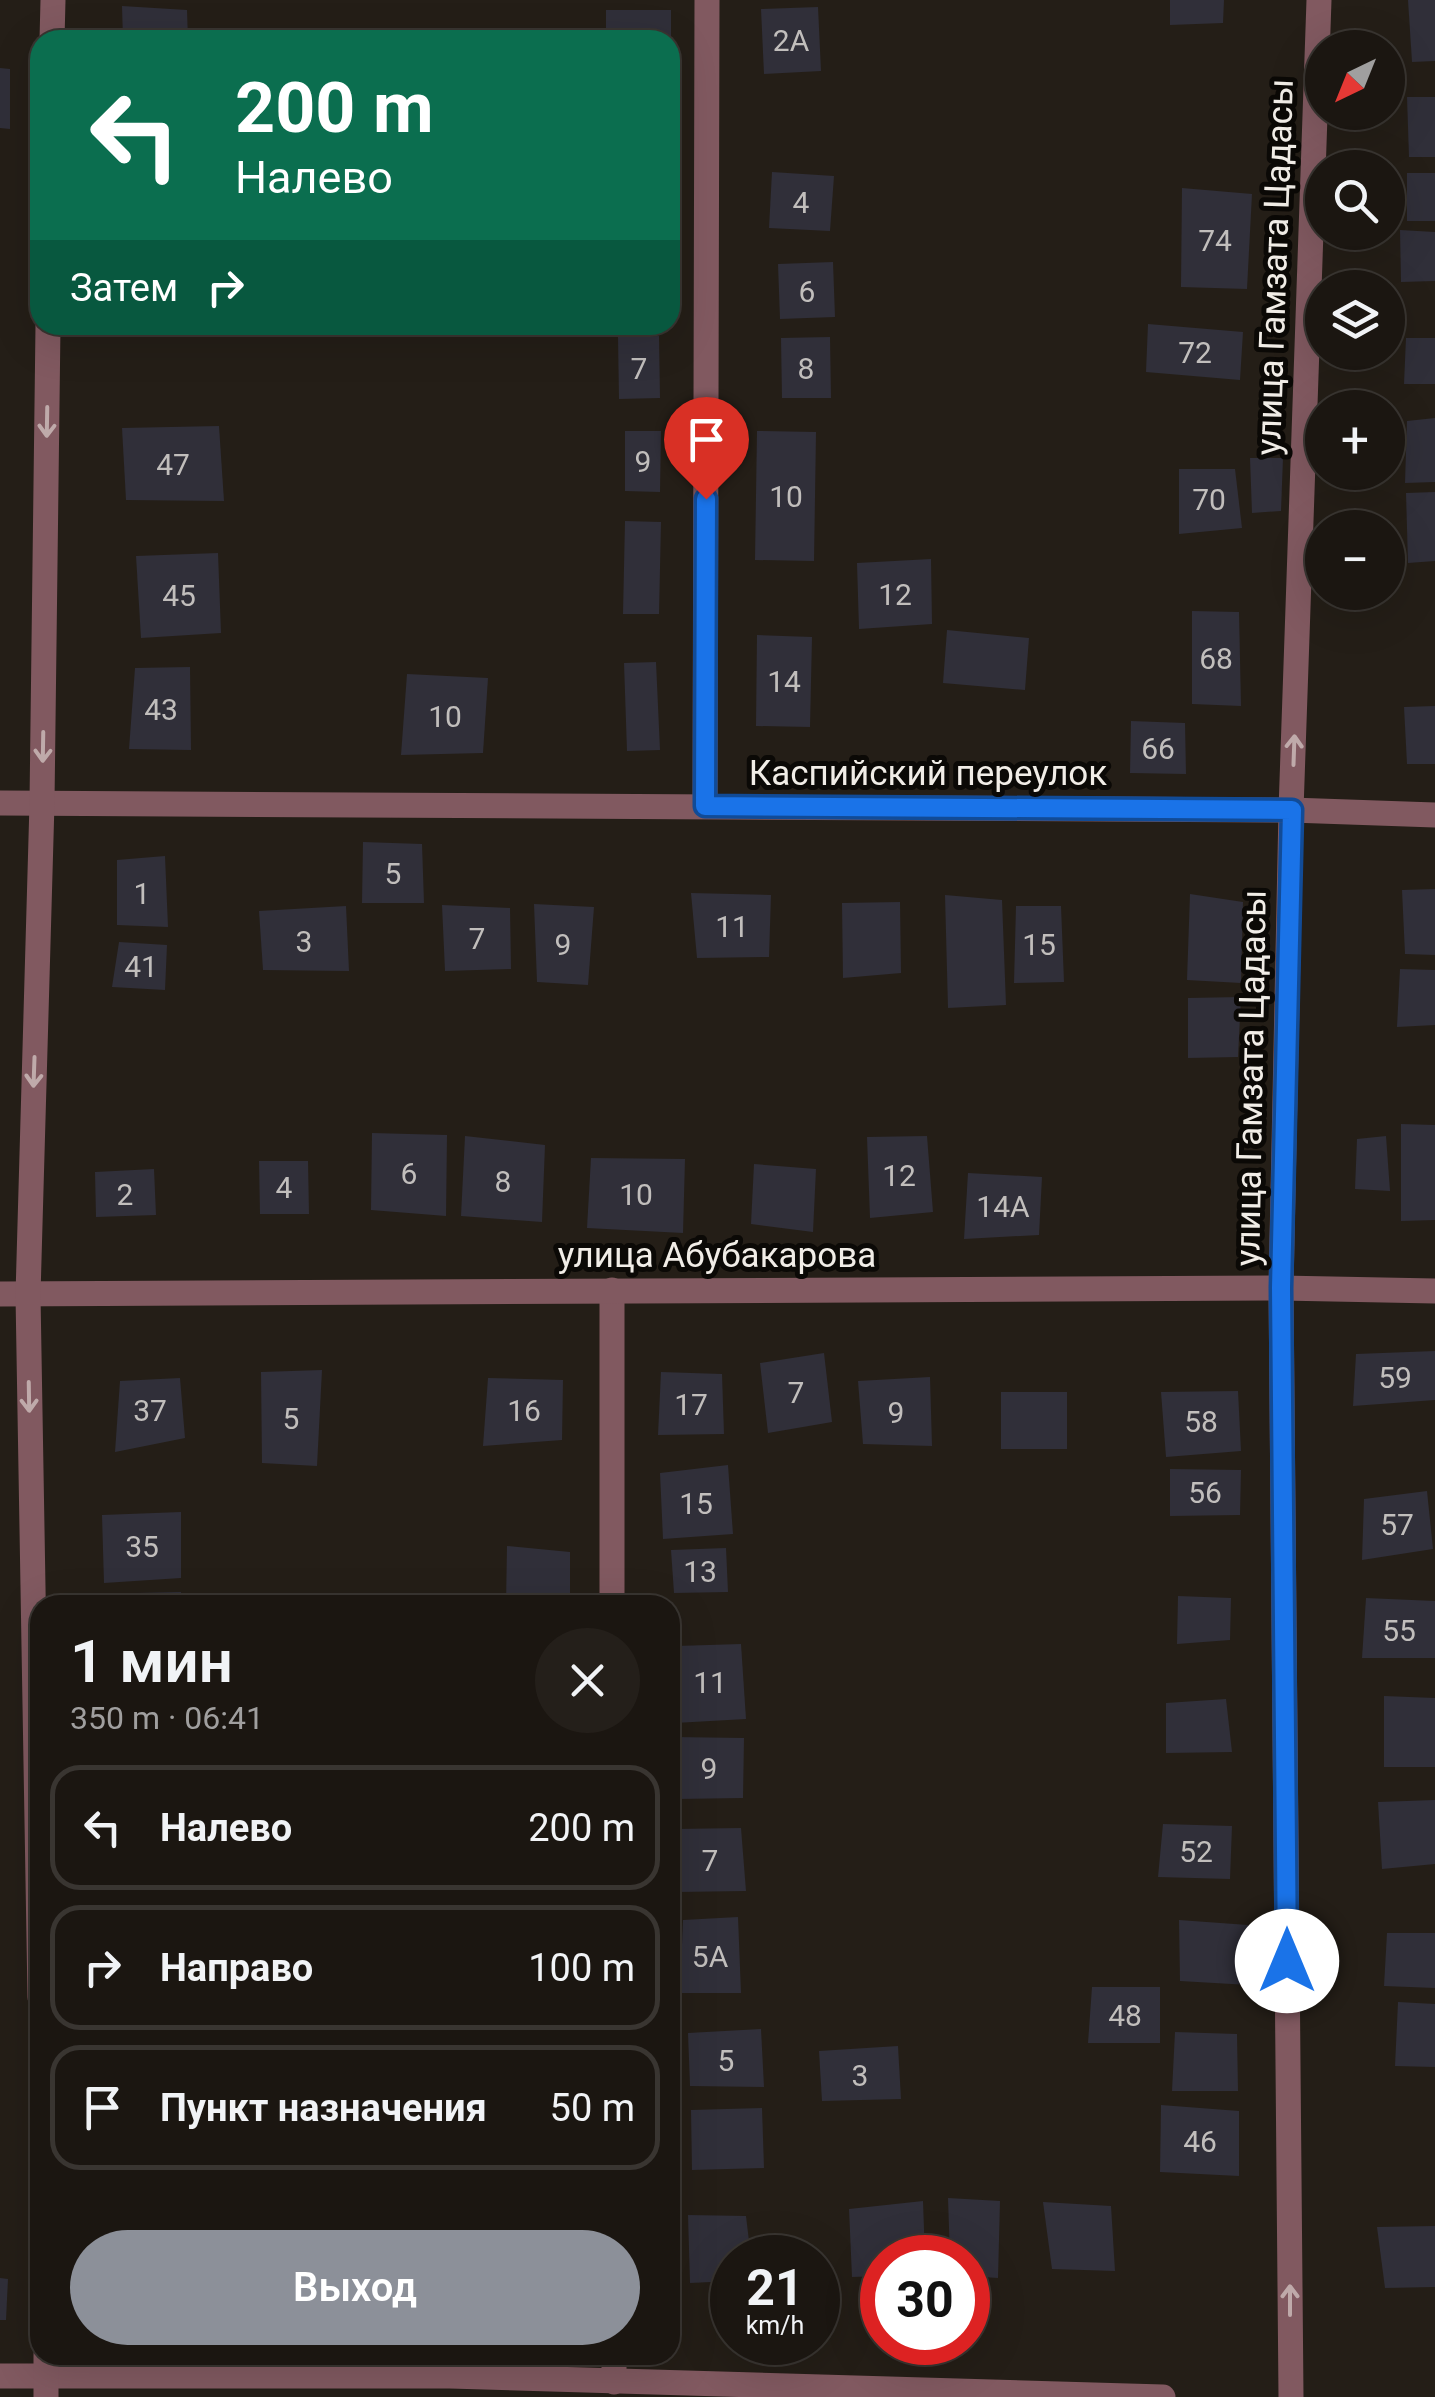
<!DOCTYPE html>
<html lang="ru">
<meta charset="utf-8">
<style>
:root{--surface:#1b1611;--page:#241f1a;--text:#f1f3f6;--muted:#a09f9f;--line:#393531;--accent:#8c9099}
body{margin:0;font-family:Roboto,sans-serif;background:var(--page);color:var(--text);height:100vh;display:flex;flex-direction:column;font-size:38px;white-space:nowrap}
*{box-sizing:border-box;margin:0}
p{font-size:32px;color:var(--muted)}
.icon{flex:none;width:55px;height:55px;fill:none;stroke:currentColor;stroke-width:2;stroke-linecap:round;stroke-linejoin:round}
.map{position:relative;flex:1;overflow:hidden}
.drawer{position:absolute;left:30px;top:1595px;width:650px;height:770px;display:flex;flex-direction:column;background:var(--surface);border-radius:30px;box-shadow:0 10px 40px #0002,0 0 0 2px var(--line)}
.drawer>*{flex:none}
.hud{position:absolute;left:30px;top:30px;width:650px;height:305px;border-radius:30px;box-shadow:0 10px 40px #0002,0 0 0 2px var(--line);background:#0b6e4f;color:#fff;overflow:hidden}
.needle{width:65px;rotate:223deg}
.fabs{position:absolute;left:1305px;top:30px;display:grid;gap:20px}
.fabs a{display:grid;place-items:center;width:100px;height:100px;border-radius:50%;background:var(--surface);box-shadow:0 10px 40px #0002,0 0 0 2px var(--line);font-size:50px}
.speed{position:absolute;left:710px;top:2235px;display:flex;gap:20px;font-size:50px;font-weight:700;text-align:center}
.speed>*{display:grid;place-content:center;width:130px;height:130px;border-radius:50%;background:var(--surface);box-shadow:0 10px 40px #0002,0 0 0 2px var(--line);line-height:1}
.speed small{font-size:25px;font-weight:400}
.speed .limit{border:15px solid #d22;background:#fff;color:#111}
.pin{position:absolute;display:grid;place-items:center;width:85px;height:85px;color:#fff;margin:-102px -42px;border-radius:50% 50% 50% 0;rotate:-45deg;box-shadow:0 0 10px #0007}
.pin .icon{rotate:45deg}
.me{position:absolute;width:110px;margin:-55px;rotate:0deg;stroke-linejoin:round;filter:drop-shadow(0 0 8px #0008)}
.turn{display:flex;align-items:center;gap:35px;height:210px;padding:0 40px;font-size:45px}
.turn .icon{width:130px;height:130px;stroke-width:2.5}
.turn b{display:block;font-size:70px;line-height:85px}
.then{display:flex;align-items:center;height:95px;padding:0 40px;background:#0003;gap:20px;font-size:38px}
.round{display:grid;place-items:center;flex:none;width:105px;height:105px;border-radius:52px;background:var(--page)}
.head{display:flex;align-items:center;justify-content:space-between;height:170px;padding:0 40px}
h1{font-size:60px;font-weight:600;line-height:75px}
.button{display:flex;gap:20px;margin-top:auto;padding:20px 40px}
.button a{flex:1;height:115px;border-radius:60px;background:var(--accent);color:#fff;font-size:40px;font-weight:600;line-height:115px;text-align:center}
ul{padding:0;list-style:none}
li{display:flex;align-items:center;gap:30px;height:125px;margin:0 20px 15px;padding:0 20px;border:5px solid var(--line);border-radius:30px}
li div{flex:1}
li b{display:block;font-size:38px}
li em{font-style:normal}
.map>svg:first-child{display:block}
.building{fill:#302f39}
.lines{fill:none;stroke-linecap:round;stroke-linejoin:round}
.street{stroke:#815960;stroke-width:25}
.oneway{stroke:#bfaaaa}
.route-casing{stroke:#114b97;stroke-width:25}
.route{stroke:#1a73e8;stroke-width:18}
.labels{text-anchor:middle;dominant-baseline:central;stroke-width:10;stroke-linejoin:round;paint-order:stroke}
.number-label{font-size:30px;fill:#c1bebc}
.street-label{font-size:35px;fill:#f1ede7;stroke:#0b0906}
</style>
<div class="map">
<svg width="1435" height="2397" viewBox="0 0 1435 2397">
<rect width="100%" height="100%" fill="#241e17"/>
<!-- building -->
<g class="building">
<polygon points="1170,0 1224,0 1223,23 1170,25"/>
<polygon points="1408,0 1435,0 1435,61 1412,62"/>
<polygon points="122,6 187,10 188,40 123,40"/>
<polygon points="818,7 821,71 764,74 761,9"/>
<rect x="606" y="10" width="65" height="30"/>
<polygon points="0,68 10,69 10,129 0,128"/>
<polygon points="1407,97 1435,97 1435,157 1409,157"/>
<polygon points="772,172 834,176 830,231 769,228"/>
<rect x="1407" y="173" width="28" height="48"/>
<polygon points="1182,188 1252,194 1247,289 1181,287"/>
<polygon points="1400,230 1435,232 1435,281 1401,282"/>
<polygon points="833,262 835,317 780,319 778,264"/>
<polygon points="1401,313 1395,352 1388,351 1388,314"/>
<polygon points="1148,324 1243,332 1240,380 1146,372"/>
<polygon points="133,325 207,325 207,331 133,332"/>
<polygon points="659,336 660,398 619,399 618,337"/>
<polygon points="830,337 831,398 782,398 781,338"/>
<polygon points="1406,338 1435,338 1435,384 1404,384"/>
<polygon points="1435,418 1435,482 1405,483 1407,421"/>
<polygon points="219,426 224,501 126,500 122,428"/>
<polygon points="625,431 661,431 660,492 625,491"/>
<polygon points="757,431 816,432 814,561 755,560"/>
<polygon points="1250,458 1283,458 1281,511 1252,513"/>
<polygon points="1179,469 1235,469 1242,528 1179,534"/>
<polygon points="1435,492 1435,561 1408,563 1406,493"/>
<polygon points="625,521 661,522 659,614 623,614"/>
<polygon points="218,553 221,633 141,638 136,556"/>
<polygon points="931,559 932,624 859,629 857,563"/>
<polygon points="1192,611 1239,612 1241,706 1192,704"/>
<polygon points="947,630 1029,638 1025,690 943,683"/>
<polygon points="757,635 812,637 810,727 756,726"/>
<polygon points="656,662 660,750 627,751 624,663"/>
<polygon points="190,667 191,750 129,749 135,668"/>
<polygon points="407,674 488,678 483,753 401,755"/>
<polygon points="1435,706 1435,764 1407,764 1404,707"/>
<polygon points="1131,721 1185,723 1186,774 1130,773"/>
<polygon points="363,842 422,844 424,903 362,903"/>
<polygon points="165,856 168,927 117,925 117,860"/>
<polygon points="1435,889 1435,955 1405,954 1402,890"/>
<polygon points="691,893 771,895 769,957 697,958"/>
<polygon points="1190,894 1243,902 1241,983 1187,980"/>
<polygon points="945,895 1002,900 1006,1005 948,1008"/>
<polygon points="900,902 901,973 843,978 842,903"/>
<polygon points="534,904 594,907 588,985 537,982"/>
<polygon points="442,905 510,908 511,969 445,971"/>
<polygon points="346,906 349,971 263,970 259,911"/>
<polygon points="1016,906 1061,906 1064,982 1014,983"/>
<polygon points="119,942 167,945 165,990 112,987"/>
<polygon points="1400,969 1435,970 1435,1025 1397,1027"/>
<polygon points="1241,997 1238,1057 1188,1058 1188,998"/>
<polygon points="1401,1124 1435,1125 1435,1220 1401,1221"/>
<polygon points="372,1133 447,1135 446,1216 371,1210"/>
<polygon points="465,1136 545,1145 542,1222 461,1216"/>
<polygon points="927,1136 933,1212 870,1218 867,1137"/>
<polygon points="1386,1136 1390,1191 1355,1189 1357,1139"/>
<polygon points="591,1158 685,1159 683,1233 587,1228"/>
<polygon points="259,1161 308,1161 309,1214 260,1214"/>
<polygon points="754,1164 816,1169 813,1232 751,1224"/>
<polygon points="154,1169 156,1215 96,1217 95,1172"/>
<polygon points="968,1173 1042,1177 1039,1235 964,1239"/>
<polygon points="1435,1351 1435,1400 1353,1406 1356,1354"/>
<polygon points="824,1353 832,1422 768,1433 760,1363"/>
<polygon points="322,1370 317,1466 262,1463 261,1372"/>
<polygon points="661,1372 722,1374 724,1434 658,1435"/>
<polygon points="930,1377 932,1446 863,1444 858,1381"/>
<polygon points="180,1378 185,1438 115,1452 120,1381"/>
<polygon points="488,1378 563,1380 562,1440 483,1446"/>
<polygon points="1238,1391 1241,1451 1166,1457 1161,1392"/>
<rect x="1001" y="1392" width="66" height="57"/>
<polygon points="728,1465 733,1534 663,1539 660,1473"/>
<polygon points="1170,1469 1241,1470 1240,1515 1170,1516"/>
<polygon points="1427,1491 1433,1549 1362,1560 1364,1499"/>
<polygon points="181,1512 181,1578 104,1583 102,1515"/>
<polygon points="507,1546 570,1552 570,1605 506,1605"/>
<polygon points="726,1548 728,1592 674,1593 671,1550"/>
<polygon points="181,1592 182,1605 90,1605 91,1594"/>
<polygon points="1178,1596 1231,1598 1230,1640 1177,1644"/>
<polygon points="1366,1598 1435,1601 1435,1658 1362,1658"/>
<polygon points="741,1644 746,1719 675,1723 676,1646"/>
<polygon points="1384,1696 1435,1698 1435,1767 1384,1767"/>
<polygon points="1226,1699 1232,1752 1166,1753 1166,1703"/>
<polygon points="673,1737 744,1738 743,1798 677,1799"/>
<polygon points="1435,1800 1435,1864 1382,1869 1378,1802"/>
<polygon points="1163,1824 1232,1826 1230,1879 1158,1877"/>
<polygon points="741,1828 746,1891 677,1892 675,1829"/>
<polygon points="738,1917 741,1993 680,1993 683,1920"/>
<polygon points="1179,1920 1248,1925 1249,1985 1180,1981"/>
<polygon points="1387,1933 1435,1933 1435,1988 1384,1986"/>
<polygon points="1092,1987 1160,1987 1160,2043 1088,2043"/>
<polygon points="1398,2002 1435,2004 1435,2067 1395,2066"/>
<polygon points="761,2029 764,2087 690,2086 688,2033"/>
<polygon points="1175,2032 1237,2034 1238,2091 1172,2091"/>
<polygon points="898,2046 901,2099 822,2101 819,2051"/>
<polygon points="1161,2105 1239,2111 1239,2176 1160,2172"/>
<polygon points="762,2108 764,2168 692,2170 691,2110"/>
<polygon points="948,2198 1000,2201 998,2278 968,2276 968,2258 950,2258"/>
<polygon points="923,2201 925,2258 882,2258 882,2276 852,2277 849,2209"/>
<polygon points="1043,2202 1111,2206 1115,2271 1052,2269"/>
<polygon points="688,2215 746,2216 751,2258 732,2258 732,2281 690,2283"/>
<polygon points="1435,2226 1435,2287 1385,2288 1377,2227"/>
<polygon points="0,2278 8,2279 6,2320 0,2320"/>
</g>
<g class="lines">
<!-- street -->
<g class="street">
<polyline points="52,40 53,0"/>
<polyline points="0,803 1291,810 1435,815"/>
<polyline points="705,806 707,0"/>
<polyline points="612,1290 612,1605"/>
<polyline points="0,1294 1281,1288 1435,1291"/>
<polyline points="40,1997 28,1295 42,803 48,325"/>
<polyline points="614,2355 614,2382"/>
<polyline points="0,2376 450,2376 1163,2397"/>
<polyline points="46,2397 46,2355"/>
<polyline points="1291,2397 1281,1288 1291,810 1319,0"/>
</g>
</g>
<!-- one-way arrows -->
<defs><path id="oneway-shaft" d="M-6 0H5M1.5-3L5.5 0L1.5 3" fill="none" stroke-width="1.6" stroke-linecap="round" stroke-linejoin="round" transform="scale(2.5)"/></defs>
<g class="oneway">
<use href="#oneway-shaft" transform="translate(47 422) rotate(91)"/>
<use href="#oneway-shaft" transform="translate(43 747) rotate(91)"/>
<use href="#oneway-shaft" transform="translate(1294 750) rotate(-88)"/>
<use href="#oneway-shaft" transform="translate(34 1072) rotate(92)"/>
<use href="#oneway-shaft" transform="translate(29 1397) rotate(89)"/>
<use href="#oneway-shaft" transform="translate(1290 2300) rotate(-90)"/>
</g>
<g class="lines">
<!-- route casing -->
<g class="route-casing">
<polyline id="route" points="706,499 705,806 1292,810 1281,1288 1287,1961"/>
</g>
<!-- route -->
<use href="#route" class="route"/>
</g>
<g class="labels">
<!-- number labels -->
<g class="number-label">
<text x="791" y="40">2А</text>
<text x="801" y="202">4</text>
<text x="1215" y="240">74</text>
<text x="807" y="291">6</text>
<text x="1195" y="352">72</text>
<text x="639" y="368">7</text>
<text x="806" y="368">8</text>
<text x="643" y="461">9</text>
<text x="173" y="464">47</text>
<text x="786" y="496">10</text>
<text x="1209" y="499">70</text>
<text x="895" y="594">12</text>
<text x="179" y="595">45</text>
<text x="1216" y="658">68</text>
<text x="784" y="681">14</text>
<text x="161" y="709">43</text>
<text x="445" y="716">10</text>
<text x="1158" y="748">66</text>
<text x="393" y="873">5</text>
<text x="142" y="893">1</text>
<text x="732" y="926">11</text>
<text x="477" y="938">7</text>
<text x="304" y="941">3</text>
<text x="563" y="944">9</text>
<text x="1039" y="944">15</text>
<text x="141" y="966">41</text>
<text x="409" y="1173">6</text>
<text x="899" y="1175">12</text>
<text x="503" y="1181">8</text>
<text x="284" y="1187">4</text>
<text x="125" y="1194">2</text>
<text x="636" y="1194">10</text>
<text x="1003" y="1206">14А</text>
<text x="1395" y="1377">59</text>
<text x="796" y="1392">7</text>
<text x="691" y="1404">17</text>
<text x="150" y="1410">37</text>
<text x="524" y="1410">16</text>
<text x="896" y="1412">9</text>
<text x="291" y="1418">5</text>
<text x="1201" y="1421">58</text>
<text x="1205" y="1492">56</text>
<text x="696" y="1503">15</text>
<text x="1397" y="1524">57</text>
<text x="142" y="1546">35</text>
<text x="700" y="1571">13</text>
<text x="1399" y="1630">55</text>
<text x="710" y="1682">11</text>
<text x="709" y="1768">9</text>
<text x="1196" y="1851">52</text>
<text x="710" y="1860">7</text>
<text x="710" y="1956">5А</text>
<text x="1125" y="2015">48</text>
<text x="726" y="2060">5</text>
<text x="860" y="2075">3</text>
<text x="1200" y="2141">46</text>
</g>
<!-- street labels -->
<g class="street-label">
<text transform="translate(1275 267) rotate(-88)">улица Гамзата Цадасы</text>
<text x="928" y="773">Каспийский переулок</text>
<text transform="translate(1251 1078) rotate(-89)">улица Гамзата Цадасы</text>
<text x="717" y="1255">улица Абубакарова</text>
</g>
</g>
</svg>
<div class="fabs">
<a><svg class="needle" viewBox="-14 -14 28 28"><path d="M0-13l5 13h-10z" fill="#e53935"/><path d="M0 13l5-13h-10z" fill="#a09f9f"/></svg></a>
<a><svg class="icon" aria-label="search" viewBox="0 0 24 24"><circle cx="10" cy="10" r="6"/><path d="M15 15l6 6"/></svg></a>
<a><svg class="icon" aria-label="layers" viewBox="0 0 24 24"><path d="M12 4l9 5-9 5-9-5zM3 14l9 5 9-5"/></svg></a>
<a>+</a>
<a>−</a>
</div>
<div class="speed"><div>21<small>km/h</small></div><div class="limit">30</div></div>
<div class="pin" style="left:706px;top:499px;background:#d93025"><svg class="icon" aria-label="arrive" viewBox="0 0 24 24"><path d="M6 21V4h12l-3 4 3 4H6"/></svg></div>
<svg class="me" style="left:1287px;top:1961px" viewBox="-20 -20 40 40"><circle r="19" fill="#fff"/><path d="M0-13L10 11 0 6-10 11z" fill="#1a73e8"/></svg>
<div class="hud">
<div class="turn"><svg class="icon" aria-label="left" viewBox="0 0 24 24"><path d="M17 20v-9H6M10 6l-5 5 5 5"/></svg><div><b>200 m</b>Налево</div></div>
<div class="then">Затем<svg class="icon" aria-label="right" viewBox="0 0 24 24"><path d="M7 20v-9h11M14 6l5 5-5 5"/></svg></div>
</div>
<section class="drawer">
<div class="head"><div><h1>1 мин</h1><p>350 m · 06:41</p></div><a class="round"><svg class="icon" aria-label="close" viewBox="0 0 24 24"><path d="M6 6l12 12M18 6L6 18"/></svg></a></div>
<ul>
<li><svg class="icon" aria-label="left" viewBox="0 0 24 24"><path d="M17 20v-9H6M10 6l-5 5 5 5"/></svg><div><b>Налево</b></div><em>200 m</em></li>
<li><svg class="icon" aria-label="right" viewBox="0 0 24 24"><path d="M7 20v-9h11M14 6l5 5-5 5"/></svg><div><b>Направо</b></div><em>100 m</em></li>
<li><svg class="icon" aria-label="arrive" viewBox="0 0 24 24"><path d="M6 21V4h12l-3 4 3 4H6"/></svg><div><b>Пункт назначения</b></div><em>50 m</em></li>
</ul>
<div class="button"><a>Выход</a></div>
</section>
</div>
